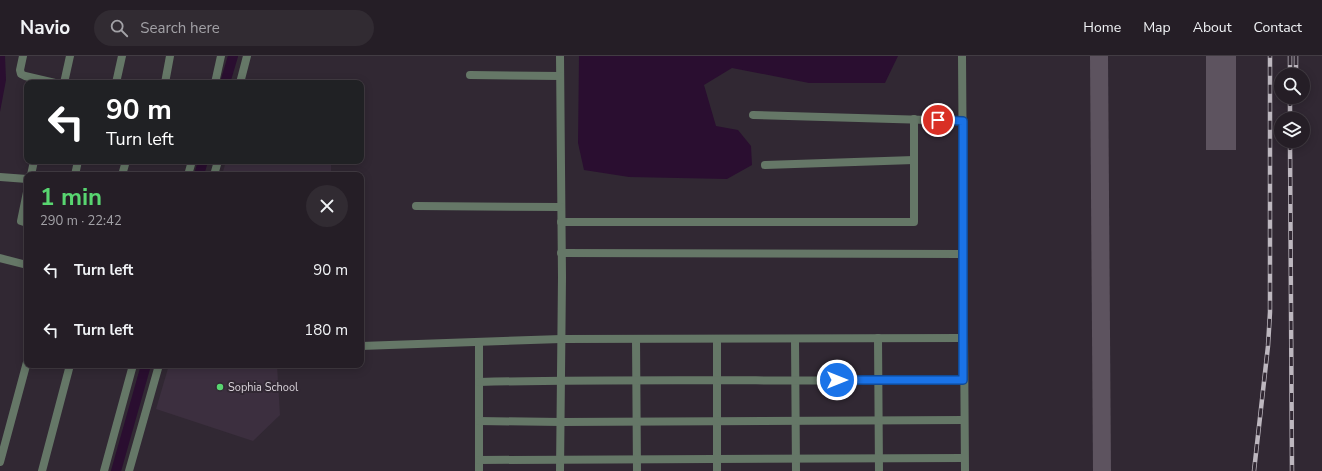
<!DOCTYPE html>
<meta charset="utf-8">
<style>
:root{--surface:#251e26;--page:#312b32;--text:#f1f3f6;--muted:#a3a2a7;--line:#423c43;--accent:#58d570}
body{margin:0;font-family:"Nunito Sans",sans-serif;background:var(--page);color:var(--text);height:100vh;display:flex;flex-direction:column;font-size:15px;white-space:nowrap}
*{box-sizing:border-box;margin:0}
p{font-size:13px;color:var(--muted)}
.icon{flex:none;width:22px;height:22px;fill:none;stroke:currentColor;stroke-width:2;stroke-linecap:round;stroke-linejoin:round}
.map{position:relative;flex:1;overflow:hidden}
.drawer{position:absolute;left:24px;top:116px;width:340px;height:196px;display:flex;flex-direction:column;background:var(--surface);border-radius:8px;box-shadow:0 2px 10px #0003,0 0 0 1px var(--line)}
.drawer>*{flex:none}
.top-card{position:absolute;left:24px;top:24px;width:340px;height:84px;border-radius:8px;box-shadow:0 2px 10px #0003,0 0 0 1px var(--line);background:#202124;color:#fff;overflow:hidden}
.fabs{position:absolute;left:1274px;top:12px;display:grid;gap:8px}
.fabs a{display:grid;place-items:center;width:36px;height:36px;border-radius:50%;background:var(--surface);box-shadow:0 2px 10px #0003,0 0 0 1px var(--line);font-size:20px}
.pin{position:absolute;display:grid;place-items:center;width:34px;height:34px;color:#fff;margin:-17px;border:2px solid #fff;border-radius:50%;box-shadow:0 1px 4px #0007}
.me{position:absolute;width:44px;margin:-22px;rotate:90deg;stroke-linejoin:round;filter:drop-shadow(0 0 3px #0008)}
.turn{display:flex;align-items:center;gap:14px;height:84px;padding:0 16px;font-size:18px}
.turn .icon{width:52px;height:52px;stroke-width:2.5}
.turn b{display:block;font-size:28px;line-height:34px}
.round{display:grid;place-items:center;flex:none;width:42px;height:42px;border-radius:21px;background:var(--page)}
.overview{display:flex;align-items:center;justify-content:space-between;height:68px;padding:0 16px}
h1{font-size:24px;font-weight:700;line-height:30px;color:var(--accent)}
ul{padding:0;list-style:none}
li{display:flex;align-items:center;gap:12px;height:60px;padding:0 16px}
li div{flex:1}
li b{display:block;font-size:15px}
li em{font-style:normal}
header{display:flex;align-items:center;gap:24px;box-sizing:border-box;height:56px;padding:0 20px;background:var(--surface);border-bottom:1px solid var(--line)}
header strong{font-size:19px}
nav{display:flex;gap:22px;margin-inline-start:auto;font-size:14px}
.search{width:280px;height:36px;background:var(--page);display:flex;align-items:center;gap:10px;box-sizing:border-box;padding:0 14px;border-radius:22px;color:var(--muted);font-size:15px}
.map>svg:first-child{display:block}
.built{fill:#3c2f3f}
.water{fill:#2a0e30}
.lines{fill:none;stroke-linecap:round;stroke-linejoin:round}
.canal{stroke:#2a0e30;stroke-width:10}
.building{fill:#5d535f}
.minor{stroke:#657767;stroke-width:8}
.tertiary{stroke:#657767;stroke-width:8}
.rail-casing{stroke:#bdb7bf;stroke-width:4.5}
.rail{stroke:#312833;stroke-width:3;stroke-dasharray:9;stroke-linecap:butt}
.route-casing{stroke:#114b97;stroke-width:10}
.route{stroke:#1a73e8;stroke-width:7}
.poi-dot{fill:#58d570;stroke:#312833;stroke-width:1.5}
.labels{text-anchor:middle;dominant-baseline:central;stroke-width:4;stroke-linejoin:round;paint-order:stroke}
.poi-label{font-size:11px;fill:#d9d3da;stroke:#312833;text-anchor:start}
</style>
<header>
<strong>Navio</strong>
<div class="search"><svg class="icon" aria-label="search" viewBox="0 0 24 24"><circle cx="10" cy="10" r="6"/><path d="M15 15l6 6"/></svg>Search here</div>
<nav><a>Home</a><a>Map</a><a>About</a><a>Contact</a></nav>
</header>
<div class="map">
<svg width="1322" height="415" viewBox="0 0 1322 415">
<rect width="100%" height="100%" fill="#312833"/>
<!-- built -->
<g class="built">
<polygon points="226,105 331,105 331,119 222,119"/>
<polygon points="169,309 277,309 280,359 253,385 156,353"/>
</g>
<!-- water -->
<g class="water">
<polygon points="0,0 5,0 6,24 0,56"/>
<polygon points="579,0 898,0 885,27 809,27 732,12 704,29 716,70 738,74 751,90 752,109 727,123 629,121 584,114 578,87"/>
</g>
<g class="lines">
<!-- canal -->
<g class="canal">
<polyline points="225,27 233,0"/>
<polyline points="199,119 203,105"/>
<polyline points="116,415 146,309"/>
</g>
</g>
<!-- building -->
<g class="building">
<polygon points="1090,0 1108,0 1111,415 1093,415"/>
<rect x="1206" y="0" width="30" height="94"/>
</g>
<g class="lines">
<!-- minor -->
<g class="minor">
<polyline points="23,0 20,14 21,18 25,20 55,27"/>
<polyline points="560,0 562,221 560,415"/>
<polyline points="470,19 560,20"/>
<polyline points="64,27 70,0"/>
<polyline points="116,27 122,0"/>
<polyline points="165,27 170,0"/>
<polyline points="215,27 221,0"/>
<polyline points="753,59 963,65"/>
<polyline points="765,109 914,104"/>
<polyline points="31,119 34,105"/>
<polyline points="75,119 78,105"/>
<polyline points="122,119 126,105"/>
<polyline points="188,119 192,105"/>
<polyline points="0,121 27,123"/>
<polyline points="27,136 21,165 27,167"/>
<polyline points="416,150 561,151"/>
<polyline points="561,166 914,166 914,63"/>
<polyline points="561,197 963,198"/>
<polyline points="0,202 27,209"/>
<polyline points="878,282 879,415"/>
<polyline points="636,283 637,415"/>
<polyline points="717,283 717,415"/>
<polyline points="795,283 796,415"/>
<polyline points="479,286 479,415"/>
<polyline points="361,290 561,283 963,282"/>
<path d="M479 326C641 322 802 326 963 324"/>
<polyline points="479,365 561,366 964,364"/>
<polyline points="479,404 964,402"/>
<polyline points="0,406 27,306"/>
<polyline points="42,415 70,309"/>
<polyline points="104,415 133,309"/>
</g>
<!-- tertiary -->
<g class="tertiary">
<polyline points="962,0 965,415"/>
<polyline points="240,27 247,0"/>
<polyline points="214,119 218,105"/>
<polyline points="129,415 159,309"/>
</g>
<!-- rail casing -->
<g class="rail-casing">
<g id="rail">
<polyline points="1290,0 1290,19"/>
<polyline points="1296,0 1296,19"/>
<polyline points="1290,41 1290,63"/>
<polyline points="1290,85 1292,415"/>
<polyline points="1254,415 1268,290 1270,256 1270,0"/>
</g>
</g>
<!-- rail -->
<use href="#rail" class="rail"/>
</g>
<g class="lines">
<!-- route casing -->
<g class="route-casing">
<polyline id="route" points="837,324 963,324 963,65 938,64"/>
</g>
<!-- route -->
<use href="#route" class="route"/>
</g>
<!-- markers -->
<circle class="poi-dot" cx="220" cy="331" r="4"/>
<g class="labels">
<!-- poi labels -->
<g class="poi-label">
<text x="228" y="331">Sophia School</text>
</g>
</g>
</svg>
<div class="fabs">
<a><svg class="icon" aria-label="search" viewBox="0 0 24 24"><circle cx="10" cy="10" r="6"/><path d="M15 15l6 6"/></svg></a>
<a><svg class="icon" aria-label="layers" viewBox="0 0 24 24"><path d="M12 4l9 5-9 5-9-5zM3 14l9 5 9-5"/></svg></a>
</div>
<div class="pin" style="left:938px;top:64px;background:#d93025"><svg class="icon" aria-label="arrive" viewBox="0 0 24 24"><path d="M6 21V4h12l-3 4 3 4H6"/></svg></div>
<svg class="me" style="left:837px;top:324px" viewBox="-20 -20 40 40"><circle r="17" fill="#1a73e8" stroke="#fff" stroke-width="3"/><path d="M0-11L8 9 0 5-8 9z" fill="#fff"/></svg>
<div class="top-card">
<div class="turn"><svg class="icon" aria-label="left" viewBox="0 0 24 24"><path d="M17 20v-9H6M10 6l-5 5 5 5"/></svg><div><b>90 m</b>Turn left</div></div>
</div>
<section class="drawer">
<div class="overview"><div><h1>1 min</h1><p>290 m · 22:42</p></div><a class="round"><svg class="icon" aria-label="close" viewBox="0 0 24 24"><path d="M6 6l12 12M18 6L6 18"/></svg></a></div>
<ul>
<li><svg class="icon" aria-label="left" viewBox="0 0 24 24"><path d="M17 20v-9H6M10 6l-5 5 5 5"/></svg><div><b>Turn left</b></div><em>90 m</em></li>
<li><svg class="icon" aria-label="left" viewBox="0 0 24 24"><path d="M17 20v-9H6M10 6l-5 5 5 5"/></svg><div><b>Turn left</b></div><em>180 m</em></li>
</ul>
</section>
</div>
